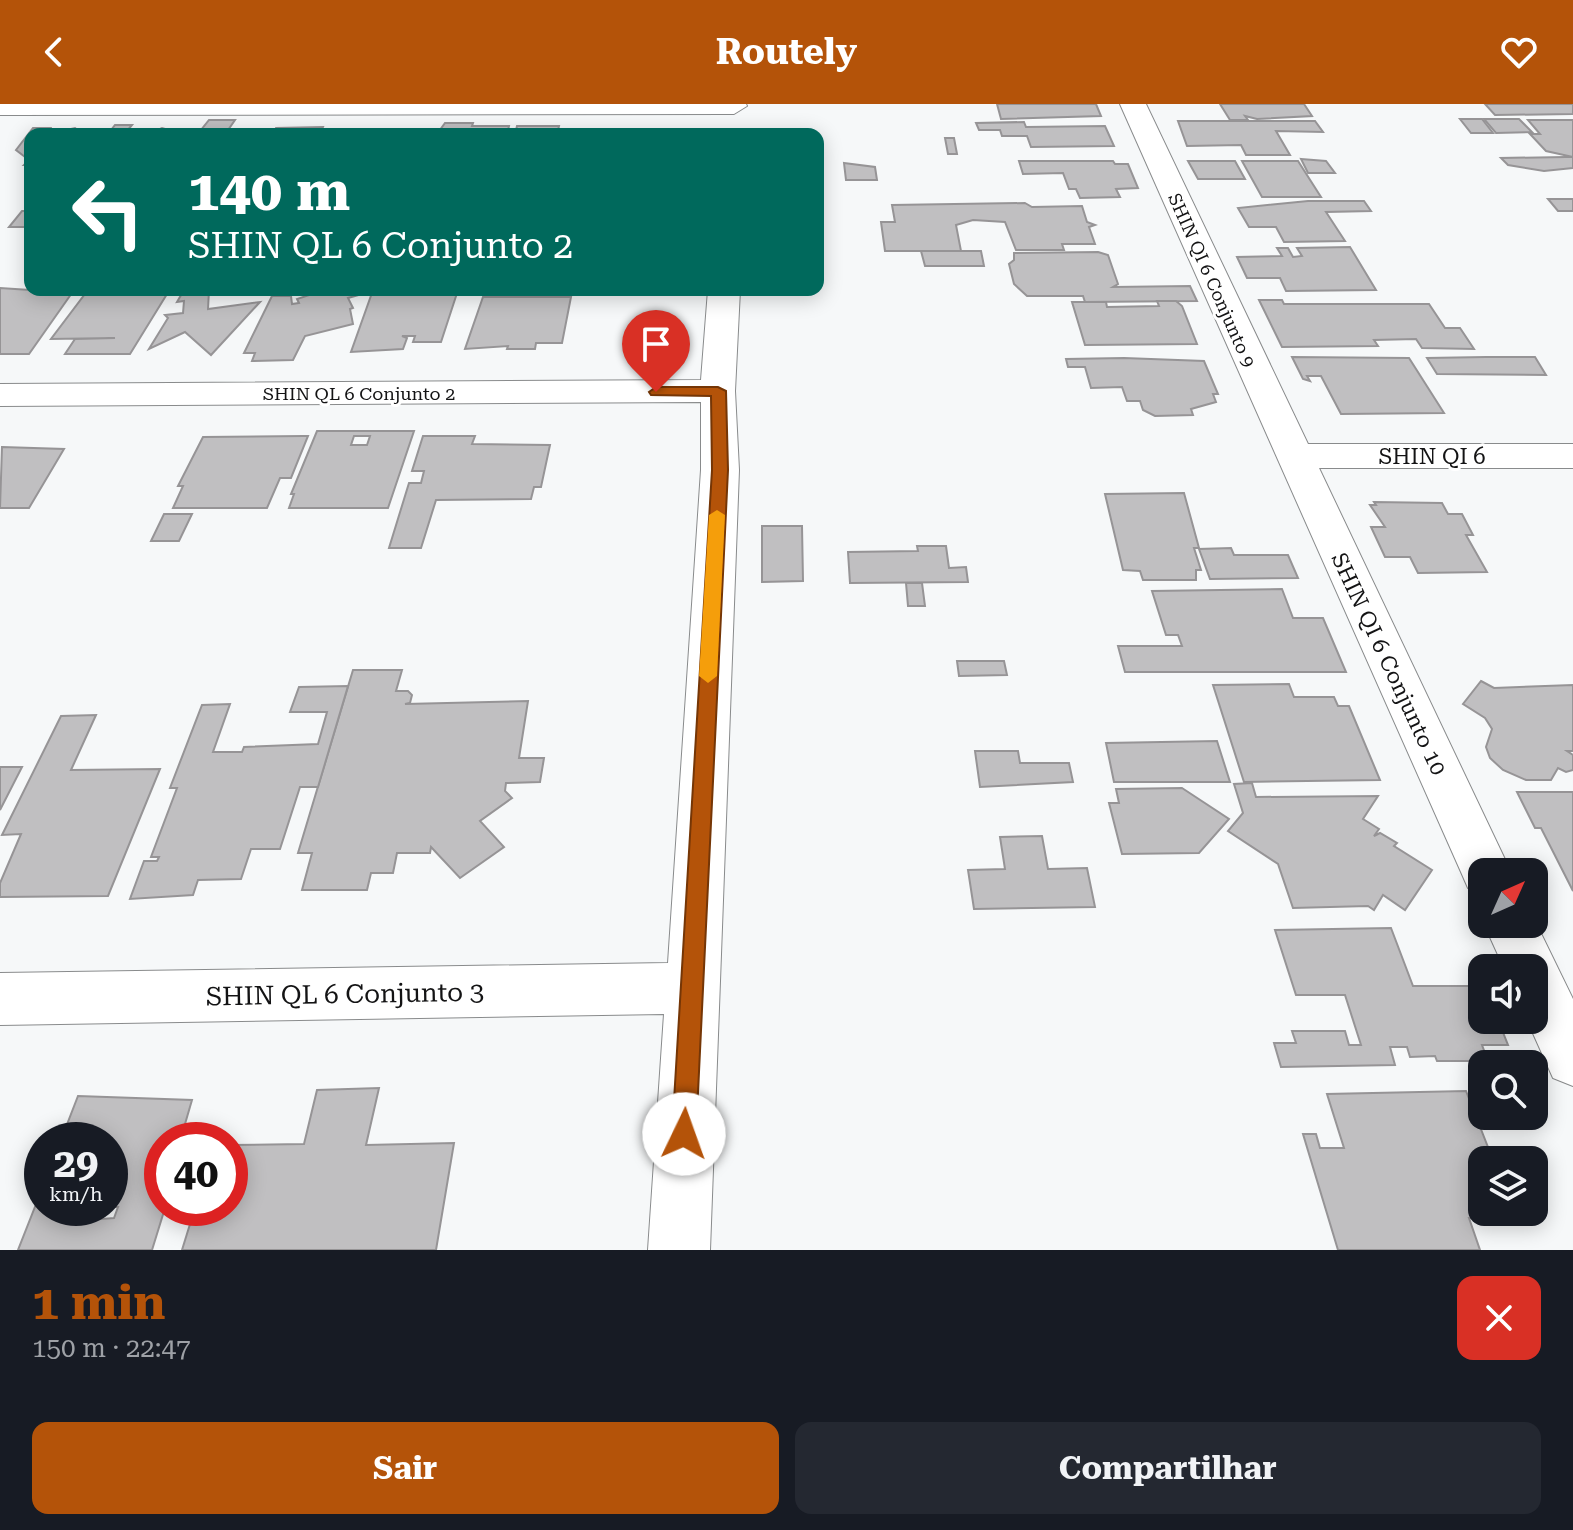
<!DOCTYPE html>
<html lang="pt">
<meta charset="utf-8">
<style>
:root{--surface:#171b24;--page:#242831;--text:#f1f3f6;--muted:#9ea1a6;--accent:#b45309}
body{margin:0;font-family:"Roboto Serif",serif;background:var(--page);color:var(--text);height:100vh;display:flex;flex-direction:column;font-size:30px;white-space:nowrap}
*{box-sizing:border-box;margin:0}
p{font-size:26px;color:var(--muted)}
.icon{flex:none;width:44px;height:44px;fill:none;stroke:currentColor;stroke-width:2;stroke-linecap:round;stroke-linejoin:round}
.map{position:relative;height:1146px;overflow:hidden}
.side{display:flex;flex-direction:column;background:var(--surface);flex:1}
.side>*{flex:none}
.hud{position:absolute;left:24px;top:24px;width:800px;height:168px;border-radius:16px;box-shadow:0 4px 20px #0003;background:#00695c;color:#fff;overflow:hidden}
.needle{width:52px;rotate:45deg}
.tools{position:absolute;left:1468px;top:754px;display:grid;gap:16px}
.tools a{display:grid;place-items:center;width:80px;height:80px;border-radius:16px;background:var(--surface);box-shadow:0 4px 20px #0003;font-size:40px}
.speed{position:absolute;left:24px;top:1018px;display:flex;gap:16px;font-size:40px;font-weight:700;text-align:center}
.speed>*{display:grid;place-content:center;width:104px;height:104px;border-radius:50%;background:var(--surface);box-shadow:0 4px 20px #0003;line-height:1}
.speed small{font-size:20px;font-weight:400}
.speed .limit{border:12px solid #d22;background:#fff;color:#111}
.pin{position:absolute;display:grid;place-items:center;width:68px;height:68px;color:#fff;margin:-82px -34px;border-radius:50% 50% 50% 0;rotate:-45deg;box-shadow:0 0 8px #0007}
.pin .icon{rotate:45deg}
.me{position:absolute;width:88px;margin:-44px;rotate:3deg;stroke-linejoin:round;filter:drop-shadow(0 0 6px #0008)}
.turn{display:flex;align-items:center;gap:28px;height:168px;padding:0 32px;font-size:36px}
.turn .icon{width:104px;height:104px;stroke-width:2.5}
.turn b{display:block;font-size:56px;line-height:68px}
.round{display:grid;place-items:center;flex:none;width:84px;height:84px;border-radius:16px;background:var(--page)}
.headline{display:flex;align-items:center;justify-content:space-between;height:136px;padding:0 32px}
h1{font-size:48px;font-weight:700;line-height:60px;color:var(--accent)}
.button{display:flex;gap:16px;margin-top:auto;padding:16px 32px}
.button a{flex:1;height:92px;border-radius:16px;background:var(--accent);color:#fff;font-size:32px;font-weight:700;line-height:92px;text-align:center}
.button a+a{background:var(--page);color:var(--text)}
header{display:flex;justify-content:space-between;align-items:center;height:104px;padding:0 32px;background:var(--accent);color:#fff;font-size:36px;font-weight:700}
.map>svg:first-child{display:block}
.building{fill:#c0bfc1;stroke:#969496;stroke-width:2;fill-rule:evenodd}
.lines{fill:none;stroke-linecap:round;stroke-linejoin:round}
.minor-casing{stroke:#898b8c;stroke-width:2}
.minor{fill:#fff;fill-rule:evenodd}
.route{fill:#b45309;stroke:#753606;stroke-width:2}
.slow{fill:#f59e0b}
.labels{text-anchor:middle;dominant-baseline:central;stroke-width:6;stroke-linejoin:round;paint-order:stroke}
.far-street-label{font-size:18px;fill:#131314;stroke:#fff}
.street-label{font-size:22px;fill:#131314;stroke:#fff}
.near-street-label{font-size:26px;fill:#131314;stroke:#fff}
</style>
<header><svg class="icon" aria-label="back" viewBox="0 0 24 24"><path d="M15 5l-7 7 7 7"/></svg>Routely<svg class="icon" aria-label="heart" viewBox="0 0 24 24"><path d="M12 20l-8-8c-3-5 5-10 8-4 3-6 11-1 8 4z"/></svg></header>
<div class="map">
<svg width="1573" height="1146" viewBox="0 0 1573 1146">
<rect width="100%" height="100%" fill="#f6f8f9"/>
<!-- building -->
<g class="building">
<polygon points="997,0 1096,0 1101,12 1001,15"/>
<polygon points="1220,0 1304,0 1312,12 1257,15 1245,12 1248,16 1230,16"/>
<polygon points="1485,0 1573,0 1573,10 1495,11"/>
<polygon points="1460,15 1482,15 1493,29 1471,29"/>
<polygon points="1484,15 1519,15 1532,28 1496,29"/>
<polygon points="209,16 235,16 228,26 201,26"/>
<polygon points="1528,16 1573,16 1573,53 1546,47 1530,30 1540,30"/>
<polygon points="1178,17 1315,17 1323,28 1276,27 1290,51 1246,51 1241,41 1187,42"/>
<polygon points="1024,18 1026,23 1105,22 1114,42 1031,43 1027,32 1002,32 1000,26 979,26 976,19"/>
<polygon points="445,19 473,19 472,22 509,22 507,30 437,30"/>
<polygon points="115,21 132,21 127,27 135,28 151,29 162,24 176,28 172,30 108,30"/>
<polygon points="517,22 559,22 558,26 610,26 609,30 515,30"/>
<polygon points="323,23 321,28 343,28 272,30 276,24"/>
<polygon points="33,24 51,24 53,29 75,24 83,30 30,30 30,61 24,61 29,56 16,46"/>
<polygon points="945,34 954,34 957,50 948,50"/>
<polygon points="1566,53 1573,53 1573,64 1544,67 1508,61 1501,54"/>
<polygon points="1301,55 1326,57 1335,69 1308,69"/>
<polygon points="1019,57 1113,57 1115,60 1128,60 1138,84 1116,85 1120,93 1080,94 1076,85 1069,85 1063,69 1023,70"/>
<polygon points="1188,57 1235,57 1245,75 1198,75"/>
<polygon points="1242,57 1298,57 1321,93 1262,93"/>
<polygon points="844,59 875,63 877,76 846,76"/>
<polygon points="1548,95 1573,95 1573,107 1558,107"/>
<polygon points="1308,97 1364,97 1371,107 1326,108 1345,137 1284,138 1276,123 1249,123 1238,104"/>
<polygon points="1025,99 1032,103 1082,102 1087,118 1095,121 1089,123 1095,140 1062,140 1064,146 1016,146 1005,118 973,116 956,121 961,147 885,147 881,118 895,118 892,101"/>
<polygon points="22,107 30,107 30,123 9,123"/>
<polygon points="1350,143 1376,186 1286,187 1280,174 1247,174 1237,153 1282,152 1277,144 1288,144 1293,153 1302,152 1297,144"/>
<polygon points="921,147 981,147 984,162 925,162"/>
<polygon points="1098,148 1108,151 1118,180 1113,183 1190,182 1197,197 1085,198 1083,192 1027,192 1014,180 1009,160 1014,156 1014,149"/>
<polygon points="0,184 30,186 74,186 29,250 0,250"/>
<polygon points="88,186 112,186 110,190 167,190 130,250 65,250 75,235 115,234 51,235"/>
<polygon points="184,186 209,186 208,205 260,198 211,251 185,228 149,245 168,214 165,211 183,209 184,197 177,198"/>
<polygon points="324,186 356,186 359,191 348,194 353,204 350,205 353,220 305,232 293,256 252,257 255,249 244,249 272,192 291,192 292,200 299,199 297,195"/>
<polygon points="373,186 458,186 441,238 413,238 415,232 402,232 407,234 403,245 351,248"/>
<polygon points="483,193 571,193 562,239 536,239 535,245 507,245 508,242 465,245"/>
<polygon points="1259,196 1282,196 1284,200 1429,200 1445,224 1460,224 1474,245 1422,244 1416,235 1374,236 1378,242 1282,243"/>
<polygon points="1157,197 1176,197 1182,202 1197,240 1085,241 1072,198 1106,198 1107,203 1159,202"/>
<polygon points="1292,253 1409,254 1444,309 1341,310 1321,272 1307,272 1310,277 1303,275"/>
<polygon points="1486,253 1535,253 1546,271 1437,270 1427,254"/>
<polygon points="1124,254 1204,257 1218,290 1213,290 1216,298 1191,305 1193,311 1155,312 1143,306 1140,297 1127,297 1122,283 1091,284 1085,263 1068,263 1066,255"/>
<path d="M317 327H414L388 404H289L294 390H291ZM354 332H370L367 341H351Z"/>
<polygon points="304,332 308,332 291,374 280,374 267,404 173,404 183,382 178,382 203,333"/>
<polygon points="423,332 475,332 472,340 550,341 541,383 534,383 531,395 436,396 421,444 389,444 409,379 421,379 424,367 412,367"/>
<polygon points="2,343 64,345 29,404 0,404"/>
<polygon points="1184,389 1199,444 1194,444 1201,466 1196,466 1196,476 1143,476 1140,467 1123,466 1105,390"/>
<polygon points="1374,398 1442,399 1448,410 1462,410 1473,431 1466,431 1487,468 1418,469 1410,453 1385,453 1371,423 1385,423 1370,401 1376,401"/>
<polygon points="164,410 192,410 179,437 151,437"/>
<polygon points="762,422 802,422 803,477 762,478"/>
<polygon points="917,442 946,442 949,464 966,463 968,478 850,479 848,448 918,447"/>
<polygon points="1231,444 1234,451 1288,451 1298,474 1210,475 1199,445"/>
<polygon points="906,479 922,479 925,502 908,502"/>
<polygon points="1282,485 1293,514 1323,514 1346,568 1125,568 1118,542 1182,542 1178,531 1166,531 1152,487"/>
<polygon points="957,557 1004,557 1007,571 959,572"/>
<polygon points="353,566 402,566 396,587 408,587 412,591 410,599 405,600 528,597 519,654 544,654 540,678 506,679 505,687 512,694 480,717 504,743 460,774 431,743 430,749 397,749 393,769 371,769 367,786 302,786 312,749 298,749"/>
<polygon points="1481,577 1494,584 1573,581 1573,647 1567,647 1573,651 1573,666 1566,668 1558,664 1551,676 1526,676 1503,666 1490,654 1486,643 1492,625 1485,614 1463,600"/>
<polygon points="1289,580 1294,593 1334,593 1338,602 1349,602 1380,676 1244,678 1213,581"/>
<polygon points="348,582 318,683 300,683 280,745 251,745 241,775 198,776 193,791 130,795 144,757 157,757 159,753 151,753 177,684 170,684 202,601 230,600 213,648 242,648 244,643 318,640 327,608 290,608 299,583"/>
<polygon points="96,611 71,666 160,665 108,792 0,793 0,779 21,730 2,731 61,612"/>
<polygon points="1217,637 1230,678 1114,678 1106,639"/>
<polygon points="975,647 1018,647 1020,659 1069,659 1073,678 980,683"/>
<polygon points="0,663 22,663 0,706"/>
<polygon points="1252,679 1256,693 1378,692 1363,715 1379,725 1374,732 1380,729 1397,739 1394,742 1432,766 1405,806 1383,791 1374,806 1368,802 1293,804 1278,760 1228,727 1243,709 1234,680"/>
<polygon points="1182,684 1229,715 1199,749 1122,750 1109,699 1119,699 1116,685"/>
<polygon points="1517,688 1573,688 1573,787 1541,724 1535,724"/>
<polygon points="1042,732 1048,765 1087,764 1095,803 974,805 968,766 1005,765 1000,733"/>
<polygon points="1391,824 1413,882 1482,882 1482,916 1498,916 1508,941 1482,941 1488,957 1437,957 1435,952 1410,953 1407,943 1390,943 1395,961 1281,963 1274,939 1296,939 1292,927 1345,927 1349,941 1361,941 1345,891 1296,891 1275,826"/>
<polygon points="379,984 366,1041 454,1039 436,1146 182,1146 195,1104 230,1104 230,1041 304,1040 317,986"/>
<polygon points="1466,987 1493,1056 1482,1056 1482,1108 1513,1108 1516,1114 1469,1114 1480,1146 1338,1146 1303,1030 1316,1030 1320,1044 1344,1044 1327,990"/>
<polygon points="78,992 192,996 185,1020 192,1020 187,1036 162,1036 162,1104 165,1104 152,1146 18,1146 42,1085 42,1104 105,1104 102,1115 114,1114 118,1103 110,1103 110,1036 61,1036"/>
</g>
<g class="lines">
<!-- minor casing -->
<g class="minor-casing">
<g id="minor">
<polygon points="0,0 746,0 747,2 734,10 0,11"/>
<polygon points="1120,0 1146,0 1308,340 1573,340 1573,364 1319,364 1511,768 1482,768 1482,788 1468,784 1461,768"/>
<polygon points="708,186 740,186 735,287 739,366 710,1146 648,1146 664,910 0,921 0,869 668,859 701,366 701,298 0,302 0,280 701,276"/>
<polygon points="1534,815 1573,895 1573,982 1553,974 1527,916 1534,916 1534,864 1504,864 1484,820 1534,820"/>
</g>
</g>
<!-- minor -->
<use href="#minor" class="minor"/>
</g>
<!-- route -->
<polygon class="route" points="656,283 718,283 726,287 728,366 696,1030 693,1038 684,1042 675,1038 672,1030 712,366 711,292 651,291 649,288"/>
<!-- slow -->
<polygon class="slow" points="717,406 725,411 717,572 708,579 699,572 709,411"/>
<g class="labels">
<!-- far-street labels -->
<g class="far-street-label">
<text transform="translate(1212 176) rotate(66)">SHIN QI 6 Conjunto 9</text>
<text x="359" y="289">SHIN QL 6 Conjunto 2</text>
</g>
<!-- street labels -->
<g class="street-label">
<text x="1432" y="352">SHIN QI 6</text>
<text transform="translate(1389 560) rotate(65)">SHIN QI 6 Conjunto 10</text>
</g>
<!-- near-street labels -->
<g class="near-street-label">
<text transform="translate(345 890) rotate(-1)">SHIN QL 6 Conjunto 3</text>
</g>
</g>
</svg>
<div class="tools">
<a><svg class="needle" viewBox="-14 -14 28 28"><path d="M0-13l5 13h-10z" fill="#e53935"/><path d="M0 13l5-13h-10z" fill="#9ea1a6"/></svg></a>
<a><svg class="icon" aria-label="sound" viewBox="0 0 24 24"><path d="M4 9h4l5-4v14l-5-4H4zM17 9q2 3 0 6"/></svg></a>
<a><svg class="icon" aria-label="search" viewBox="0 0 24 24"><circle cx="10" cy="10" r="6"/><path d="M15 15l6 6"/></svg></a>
<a><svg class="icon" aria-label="layers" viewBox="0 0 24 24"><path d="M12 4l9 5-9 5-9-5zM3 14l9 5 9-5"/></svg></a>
</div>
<div class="speed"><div>29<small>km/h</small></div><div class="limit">40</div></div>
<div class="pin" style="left:656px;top:288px;background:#d93025"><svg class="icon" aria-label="arrive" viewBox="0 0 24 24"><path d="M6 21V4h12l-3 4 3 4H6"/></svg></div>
<svg class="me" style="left:684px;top:1030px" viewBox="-20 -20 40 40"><circle r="19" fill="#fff"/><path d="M0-13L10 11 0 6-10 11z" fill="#b45309"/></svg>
<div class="hud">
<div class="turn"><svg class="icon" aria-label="left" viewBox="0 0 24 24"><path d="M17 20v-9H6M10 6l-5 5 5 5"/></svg><div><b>140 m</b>SHIN QL 6 Conjunto 2</div></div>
</div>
</div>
<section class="side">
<div class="headline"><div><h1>1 min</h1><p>150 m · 22:47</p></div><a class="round" style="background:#d93025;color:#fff"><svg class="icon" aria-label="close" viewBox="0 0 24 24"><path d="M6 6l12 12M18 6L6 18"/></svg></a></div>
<div class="button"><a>Sair</a><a>Compartilhar</a></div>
</section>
